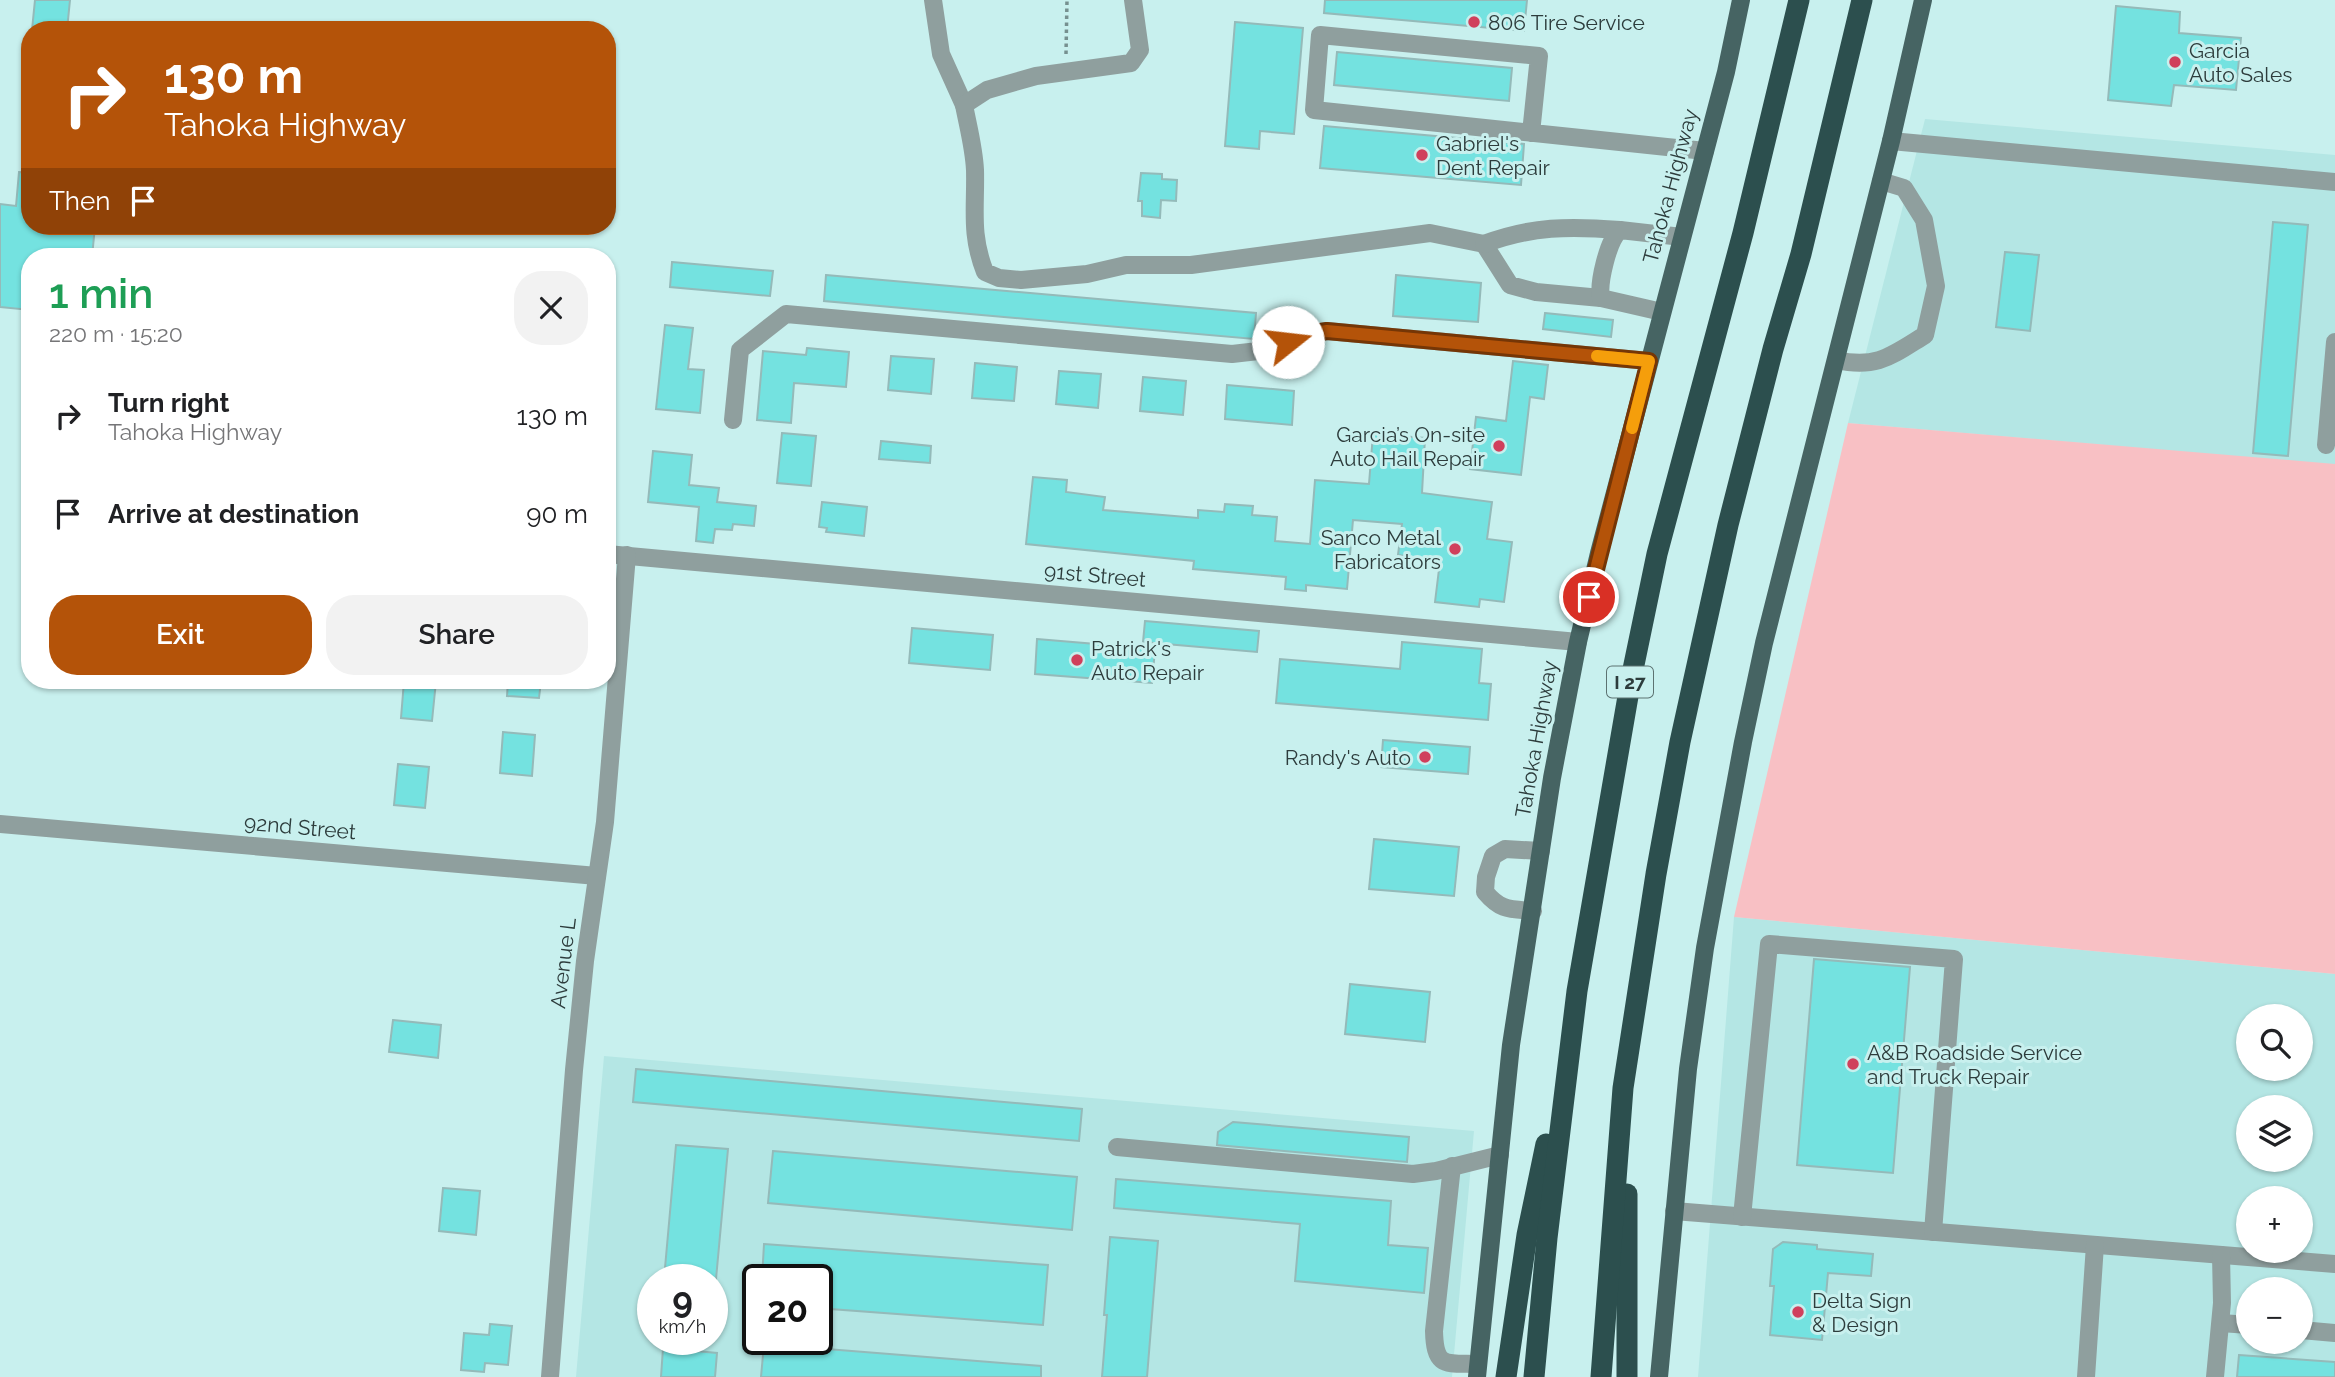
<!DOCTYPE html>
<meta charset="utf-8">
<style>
:root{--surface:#fff;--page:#f2f2f2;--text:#202124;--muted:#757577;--accent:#b45309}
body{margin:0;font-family:Raleway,sans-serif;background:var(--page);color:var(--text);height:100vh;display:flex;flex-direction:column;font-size:26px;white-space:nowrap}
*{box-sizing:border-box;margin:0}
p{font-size:23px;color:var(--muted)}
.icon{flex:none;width:38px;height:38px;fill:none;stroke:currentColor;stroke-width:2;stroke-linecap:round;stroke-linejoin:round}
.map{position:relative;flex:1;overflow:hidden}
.details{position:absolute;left:21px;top:248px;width:595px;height:441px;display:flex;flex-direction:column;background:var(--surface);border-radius:28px;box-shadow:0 2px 5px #0004}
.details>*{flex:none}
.top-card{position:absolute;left:21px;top:21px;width:595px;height:214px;border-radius:28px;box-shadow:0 2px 5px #0004;background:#b45309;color:#fff;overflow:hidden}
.tools{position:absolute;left:2236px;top:1004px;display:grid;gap:14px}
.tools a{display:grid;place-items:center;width:77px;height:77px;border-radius:50%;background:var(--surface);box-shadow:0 2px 5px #0004;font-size:35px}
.speed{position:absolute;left:637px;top:1264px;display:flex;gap:14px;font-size:35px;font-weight:700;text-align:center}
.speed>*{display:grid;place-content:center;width:91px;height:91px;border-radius:50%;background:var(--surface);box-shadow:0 2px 5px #0004;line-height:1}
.speed small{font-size:18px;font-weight:400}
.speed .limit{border:4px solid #111;border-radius:10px;background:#fff;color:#111}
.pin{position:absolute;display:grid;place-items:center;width:60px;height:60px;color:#fff;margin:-30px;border:4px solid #fff;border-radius:50%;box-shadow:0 2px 7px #0007}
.me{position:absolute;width:77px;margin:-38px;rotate:74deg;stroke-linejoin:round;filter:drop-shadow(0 0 5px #0008)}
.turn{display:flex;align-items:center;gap:24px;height:147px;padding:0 28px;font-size:32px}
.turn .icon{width:91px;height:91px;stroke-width:2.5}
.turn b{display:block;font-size:49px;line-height:60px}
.then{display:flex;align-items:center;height:66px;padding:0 28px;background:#0003;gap:14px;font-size:26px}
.round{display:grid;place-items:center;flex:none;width:74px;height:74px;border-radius:28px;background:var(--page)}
.head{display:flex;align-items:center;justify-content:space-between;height:119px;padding:0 28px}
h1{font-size:42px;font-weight:600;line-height:52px;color:#1e9e55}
.primary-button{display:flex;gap:14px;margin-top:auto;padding:14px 28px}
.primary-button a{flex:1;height:80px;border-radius:28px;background:var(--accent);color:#fff;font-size:28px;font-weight:600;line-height:80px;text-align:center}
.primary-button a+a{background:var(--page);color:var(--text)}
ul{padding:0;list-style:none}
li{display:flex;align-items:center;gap:21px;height:98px;padding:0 28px}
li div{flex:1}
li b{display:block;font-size:26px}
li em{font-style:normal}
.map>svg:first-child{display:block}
.built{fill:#b4e6e4;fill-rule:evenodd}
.green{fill:#f8c0c4}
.building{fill:#74e2e0;stroke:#94bab9;stroke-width:2}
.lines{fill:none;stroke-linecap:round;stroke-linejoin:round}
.path{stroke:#76908f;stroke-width:3.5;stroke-dasharray:3.5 3.5;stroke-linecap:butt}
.minor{stroke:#8f9f9e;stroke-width:18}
.major{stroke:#466463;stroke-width:18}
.highway{stroke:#2c4f4e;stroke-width:21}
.route-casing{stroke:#753606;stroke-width:18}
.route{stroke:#b45309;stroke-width:12}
.slow{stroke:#f59e0b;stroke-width:12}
.poi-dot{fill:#d0405c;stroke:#c8f0ee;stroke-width:2.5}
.labels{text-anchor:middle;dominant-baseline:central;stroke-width:6;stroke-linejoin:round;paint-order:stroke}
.shield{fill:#c8f0ee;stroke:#5c7271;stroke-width:2}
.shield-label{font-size:19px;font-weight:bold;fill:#2d3c3c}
.poi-label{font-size:21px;fill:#2d3c3c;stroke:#c8f0ee;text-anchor:start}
.street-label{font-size:21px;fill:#2d3c3c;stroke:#c8f0ee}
</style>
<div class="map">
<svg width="2335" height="1377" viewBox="0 0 2335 1377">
<rect width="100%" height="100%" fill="#c8f0ee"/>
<!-- built -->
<g class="built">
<polygon points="1925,119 2335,155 2335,465 1848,423"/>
<path d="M1734 917 2335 974V1377H1698ZM2249 1017H2301V1069H2249ZM2249 1108H2301V1160H2249ZM2249 1199H2301V1251H2249ZM2249 1290H2301V1342H2249Z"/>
<path d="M604 1056 1474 1131 1452 1377H576ZM653 1279H712V1339H653ZM758 1279H817V1339H758Z"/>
</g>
<!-- green -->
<polygon class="green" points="1848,423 2335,464 2335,974 1734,917"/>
<!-- building -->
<g class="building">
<polygon points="35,0 70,0 67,30 32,30"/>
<polygon points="1325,0 1527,0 1524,31 1324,13"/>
<polygon points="2116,6 2180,12 2179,33 2241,38 2236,90 2174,85 2171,106 2108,100"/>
<polygon points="1235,22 1303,28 1294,134 1260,131 1259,149 1225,146"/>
<polygon points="1337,52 1512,68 1509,101 1334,85"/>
<polygon points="1324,126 1524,144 1521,185 1320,168"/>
<polygon points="19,172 30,173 30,226 95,226 92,257 30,257 30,310 0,307 0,204 16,206"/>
<polygon points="1141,173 1162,174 1162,179 1177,180 1176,201 1161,200 1160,218 1142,216 1142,201 1138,201"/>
<polygon points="2273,222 2308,225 2288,456 2253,453"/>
<polygon points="2005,252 2039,255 2030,331 1996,327"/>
<polygon points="672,262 773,271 770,296 670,287"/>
<polygon points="826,275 1256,313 1254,339 824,301"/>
<polygon points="1396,275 1481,283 1478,322 1393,316"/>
<polygon points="1545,313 1613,320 1611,337 1543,329"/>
<polygon points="665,325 693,328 688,369 704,370 700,413 656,409"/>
<polygon points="807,348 849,352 846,387 794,383 791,423 757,420 763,351 806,355"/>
<polygon points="891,356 934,359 931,394 888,390"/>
<polygon points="1513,361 1548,365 1544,399 1530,397 1521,475 1470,469 1476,417 1506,421"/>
<polygon points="975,363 1017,367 1014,401 972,398"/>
<polygon points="1059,371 1101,374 1098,408 1056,404"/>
<polygon points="1143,377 1186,381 1183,415 1140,411"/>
<polygon points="1227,385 1294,391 1292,425 1225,419"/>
<polygon points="782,433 816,436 811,486 777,483"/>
<polygon points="1373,434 1425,438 1422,493 1492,502 1487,539 1512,542 1504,602 1480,599 1479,607 1435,602 1440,561 1398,555 1402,524 1353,520 1347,589 1306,585 1306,591 1285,589 1286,577 1193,569 1194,561 1026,544 1033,477 1067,480 1066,492 1105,497 1103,510 1198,518 1198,510 1224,512 1225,504 1253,506 1252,515 1277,517 1275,541 1310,544 1315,480 1369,484"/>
<polygon points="881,441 931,446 930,463 879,459"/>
<polygon points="653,451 692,455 689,485 719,488 717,502 756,506 754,526 733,524 732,530 715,529 713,543 696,541 699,507 648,502"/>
<polygon points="822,502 867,507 864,536 826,532 827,528 819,527"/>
<polygon points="1145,621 1259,631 1257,652 1143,642"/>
<polygon points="912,628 993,635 990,670 909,663"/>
<polygon points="1037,639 1155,649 1152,683 1035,674"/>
<polygon points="1402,642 1482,649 1479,683 1491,684 1488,720 1276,703 1280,659 1400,669"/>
<polygon points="404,681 436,681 432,721 401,718"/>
<polygon points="508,681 541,681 539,698 507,696"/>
<polygon points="503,732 535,735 532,776 500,773"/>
<polygon points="1383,740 1470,747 1468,774 1381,767"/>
<polygon points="398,764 429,767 425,808 394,805"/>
<polygon points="1374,839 1459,847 1454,896 1369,889"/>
<polygon points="1814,959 1910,967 1893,1173 1797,1165"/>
<polygon points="1350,984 1430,992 1425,1042 1345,1034"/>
<polygon points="393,1020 441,1025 438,1058 389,1052"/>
<polygon points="636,1069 1082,1109 1079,1141 633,1102"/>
<polygon points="1233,1122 1409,1137 1407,1162 1217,1145 1218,1132"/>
<polygon points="676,1145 728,1149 716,1279 664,1279"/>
<polygon points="773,1151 1077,1177 1072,1230 768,1203"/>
<polygon points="1116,1179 1391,1201 1388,1245 1428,1248 1424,1293 1295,1281 1300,1224 1114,1208"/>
<polygon points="443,1188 480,1191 476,1235 439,1231"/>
<polygon points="1110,1237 1158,1241 1147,1377 1102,1377 1107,1315 1104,1315"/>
<polygon points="1783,1242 1817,1245 1817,1249 1873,1254 1871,1276 1828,1273 1822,1340 1770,1335 1774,1286 1770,1286 1773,1249"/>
<polygon points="764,1244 1048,1265 1043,1325 817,1308 817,1279 762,1279"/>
<polygon points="490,1324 512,1326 508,1365 485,1363 484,1372 461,1370 464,1333 489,1335"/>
<polygon points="764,1344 1041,1366 1041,1377 761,1377"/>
<polygon points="663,1348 717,1353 715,1377 661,1377"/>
<polygon points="2239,1355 2335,1362 2335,1377 2237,1377"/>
</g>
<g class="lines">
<!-- path -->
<polyline class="path" points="1066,54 1067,0"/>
<!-- minor -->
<g class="minor">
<polyline points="933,0 941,54 964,105"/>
<path d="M1133 0 1140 50 1131 63 1036 76 987 90 964 105C968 126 974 148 975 170 976 208 970 234 985 272L999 278 1021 280 1087 274 1126 265H1191L1430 233 1484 244 1510 285 1536 292 1601 298"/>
<polyline points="1531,133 1539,56 1320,35 1314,110 1705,151"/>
<polyline points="1891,141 2335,182"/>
<path d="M1484 244C1531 226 1570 226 1620 230"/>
<path d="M1662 312 1601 298C1598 283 1608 240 1620 230L1682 237"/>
<path d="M1836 360C1877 369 1891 356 1925 335L1936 286 1924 220 1904 188 1881 181"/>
<polyline points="733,420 740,350 786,314 1232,354 1267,350 1308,334 1327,331 1649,361"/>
<polyline points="2326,445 2335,342"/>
<polyline points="607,554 1578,642"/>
<polyline points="0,824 597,876"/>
<path d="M1533 911C1510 909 1501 911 1485 892L1486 877 1493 856 1505 849 1541 851"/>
<polyline points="1117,1147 1413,1174 1436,1171 1500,1155"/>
<path d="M1452 1166 1434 1331C1435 1369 1446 1363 1478 1364"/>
<polyline points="1674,1211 2335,1264"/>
<polyline points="1742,1217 1769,944 1954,959 1933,1232"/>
<polyline points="2221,1323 2249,1325"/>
<polyline points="2301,1330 2335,1333"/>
<polyline points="550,1377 574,1070 585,961 605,822 627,555"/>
<polyline points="2086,1377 2095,1245"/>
<polyline points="2215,1377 2222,1303 2221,1255"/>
</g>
<!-- major -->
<g class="major">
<polyline points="1477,1377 1511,1045 1552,778 1578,642 1599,553 1726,72 1741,0"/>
<polyline points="1659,1377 1688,1069 1705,948 1743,742 1764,643 1891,141 1923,0"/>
</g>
<!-- highway -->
<g class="highway">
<polyline points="1627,1194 1627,1377"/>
<polyline points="1506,1377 1527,1235 1546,1144"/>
<polyline points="1534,1377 1547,1238 1577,991 1631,679 1657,554 1743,233 1799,0"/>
<polyline points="1601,1377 1623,1088 1656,874 1680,742 1728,525 1773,349 1801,254 1862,0"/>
</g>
</g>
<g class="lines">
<!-- route casing -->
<g class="route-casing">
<polyline id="route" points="1288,342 1308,334 1327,331 1649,361 1589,597"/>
</g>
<!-- route -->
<use href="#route" class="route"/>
<!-- slow -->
<polyline class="slow" points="1597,356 1649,361 1632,428"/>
</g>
<!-- markers -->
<g class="poi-dot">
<circle cx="1474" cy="22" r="7"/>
<circle cx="2175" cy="62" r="7"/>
<circle cx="1422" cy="155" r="7"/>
<circle cx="1499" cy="446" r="7"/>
<circle cx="1455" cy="549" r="7"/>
<circle cx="1077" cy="660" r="7"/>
<circle cx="1425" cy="757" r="7"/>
<circle cx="1853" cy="1064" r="7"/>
<circle cx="1798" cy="1312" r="7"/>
</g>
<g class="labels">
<!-- shield labels -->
<rect class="shield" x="1607" y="666.5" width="46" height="31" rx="5"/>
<g class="shield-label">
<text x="1630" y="682">I 27</text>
</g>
<!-- poi labels -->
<g class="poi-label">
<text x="1488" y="22">806 Tire Service</text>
<text x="2189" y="50">Garcia<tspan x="2189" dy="24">Auto Sales</tspan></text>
<text x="1436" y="143">Gabriel's<tspan x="1436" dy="24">Dent Repair</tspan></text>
<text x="1485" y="434" text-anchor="end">Garcia’s On-site<tspan x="1485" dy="24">Auto Hail Repair</tspan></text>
<text x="1441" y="537" text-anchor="end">Sanco Metal<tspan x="1441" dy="24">Fabricators</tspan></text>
<text x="1091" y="648">Patrick's<tspan x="1091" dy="24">Auto Repair</tspan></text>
<text x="1411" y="757" text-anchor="end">Randy's Auto</text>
<text x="1867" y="1052">A&amp;B Roadside Service<tspan x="1867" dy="24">and Truck Repair</tspan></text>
<text x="1812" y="1300">Delta Sign<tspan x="1812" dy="24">&amp; Design</tspan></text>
</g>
<!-- street labels -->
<g class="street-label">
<text transform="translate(1670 186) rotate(-75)">Tahoka Highway</text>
<text transform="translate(1095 575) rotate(5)">91st Street</text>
<text transform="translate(1536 739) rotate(-80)">Tahoka Highway</text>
<text transform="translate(300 827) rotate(5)">92nd Street</text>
<text transform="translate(563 963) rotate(-83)">Avenue L</text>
</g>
</g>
</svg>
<div class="tools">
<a><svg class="icon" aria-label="search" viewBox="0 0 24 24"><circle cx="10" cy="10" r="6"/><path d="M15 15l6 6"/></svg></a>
<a><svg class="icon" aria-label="layers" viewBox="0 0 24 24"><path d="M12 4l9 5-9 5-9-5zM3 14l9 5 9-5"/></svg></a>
<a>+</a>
<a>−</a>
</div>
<div class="speed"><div>9<small>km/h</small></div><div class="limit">20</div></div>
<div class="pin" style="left:1589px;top:597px;background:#d93025"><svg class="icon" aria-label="arrive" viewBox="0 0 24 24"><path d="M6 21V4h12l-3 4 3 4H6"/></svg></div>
<svg class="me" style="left:1288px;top:342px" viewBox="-20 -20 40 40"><circle r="19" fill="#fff"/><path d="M0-13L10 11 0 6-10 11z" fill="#b45309"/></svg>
<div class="top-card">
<div class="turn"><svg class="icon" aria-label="right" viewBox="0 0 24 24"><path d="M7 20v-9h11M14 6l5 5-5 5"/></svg><div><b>130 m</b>Tahoka Highway</div></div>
<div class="then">Then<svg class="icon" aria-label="arrive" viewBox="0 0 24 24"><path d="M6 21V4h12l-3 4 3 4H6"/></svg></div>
</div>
<section class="details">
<div class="head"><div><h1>1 min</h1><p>220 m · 15:20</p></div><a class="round"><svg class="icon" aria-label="close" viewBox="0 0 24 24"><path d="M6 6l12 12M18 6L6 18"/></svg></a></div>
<ul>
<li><svg class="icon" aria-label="right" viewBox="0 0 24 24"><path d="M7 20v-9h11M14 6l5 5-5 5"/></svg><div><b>Turn right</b><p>Tahoka Highway</p></div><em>130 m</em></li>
<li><svg class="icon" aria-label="arrive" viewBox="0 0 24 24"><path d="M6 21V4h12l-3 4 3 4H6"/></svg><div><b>Arrive at destination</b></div><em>90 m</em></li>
</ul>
<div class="primary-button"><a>Exit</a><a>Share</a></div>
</section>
</div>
